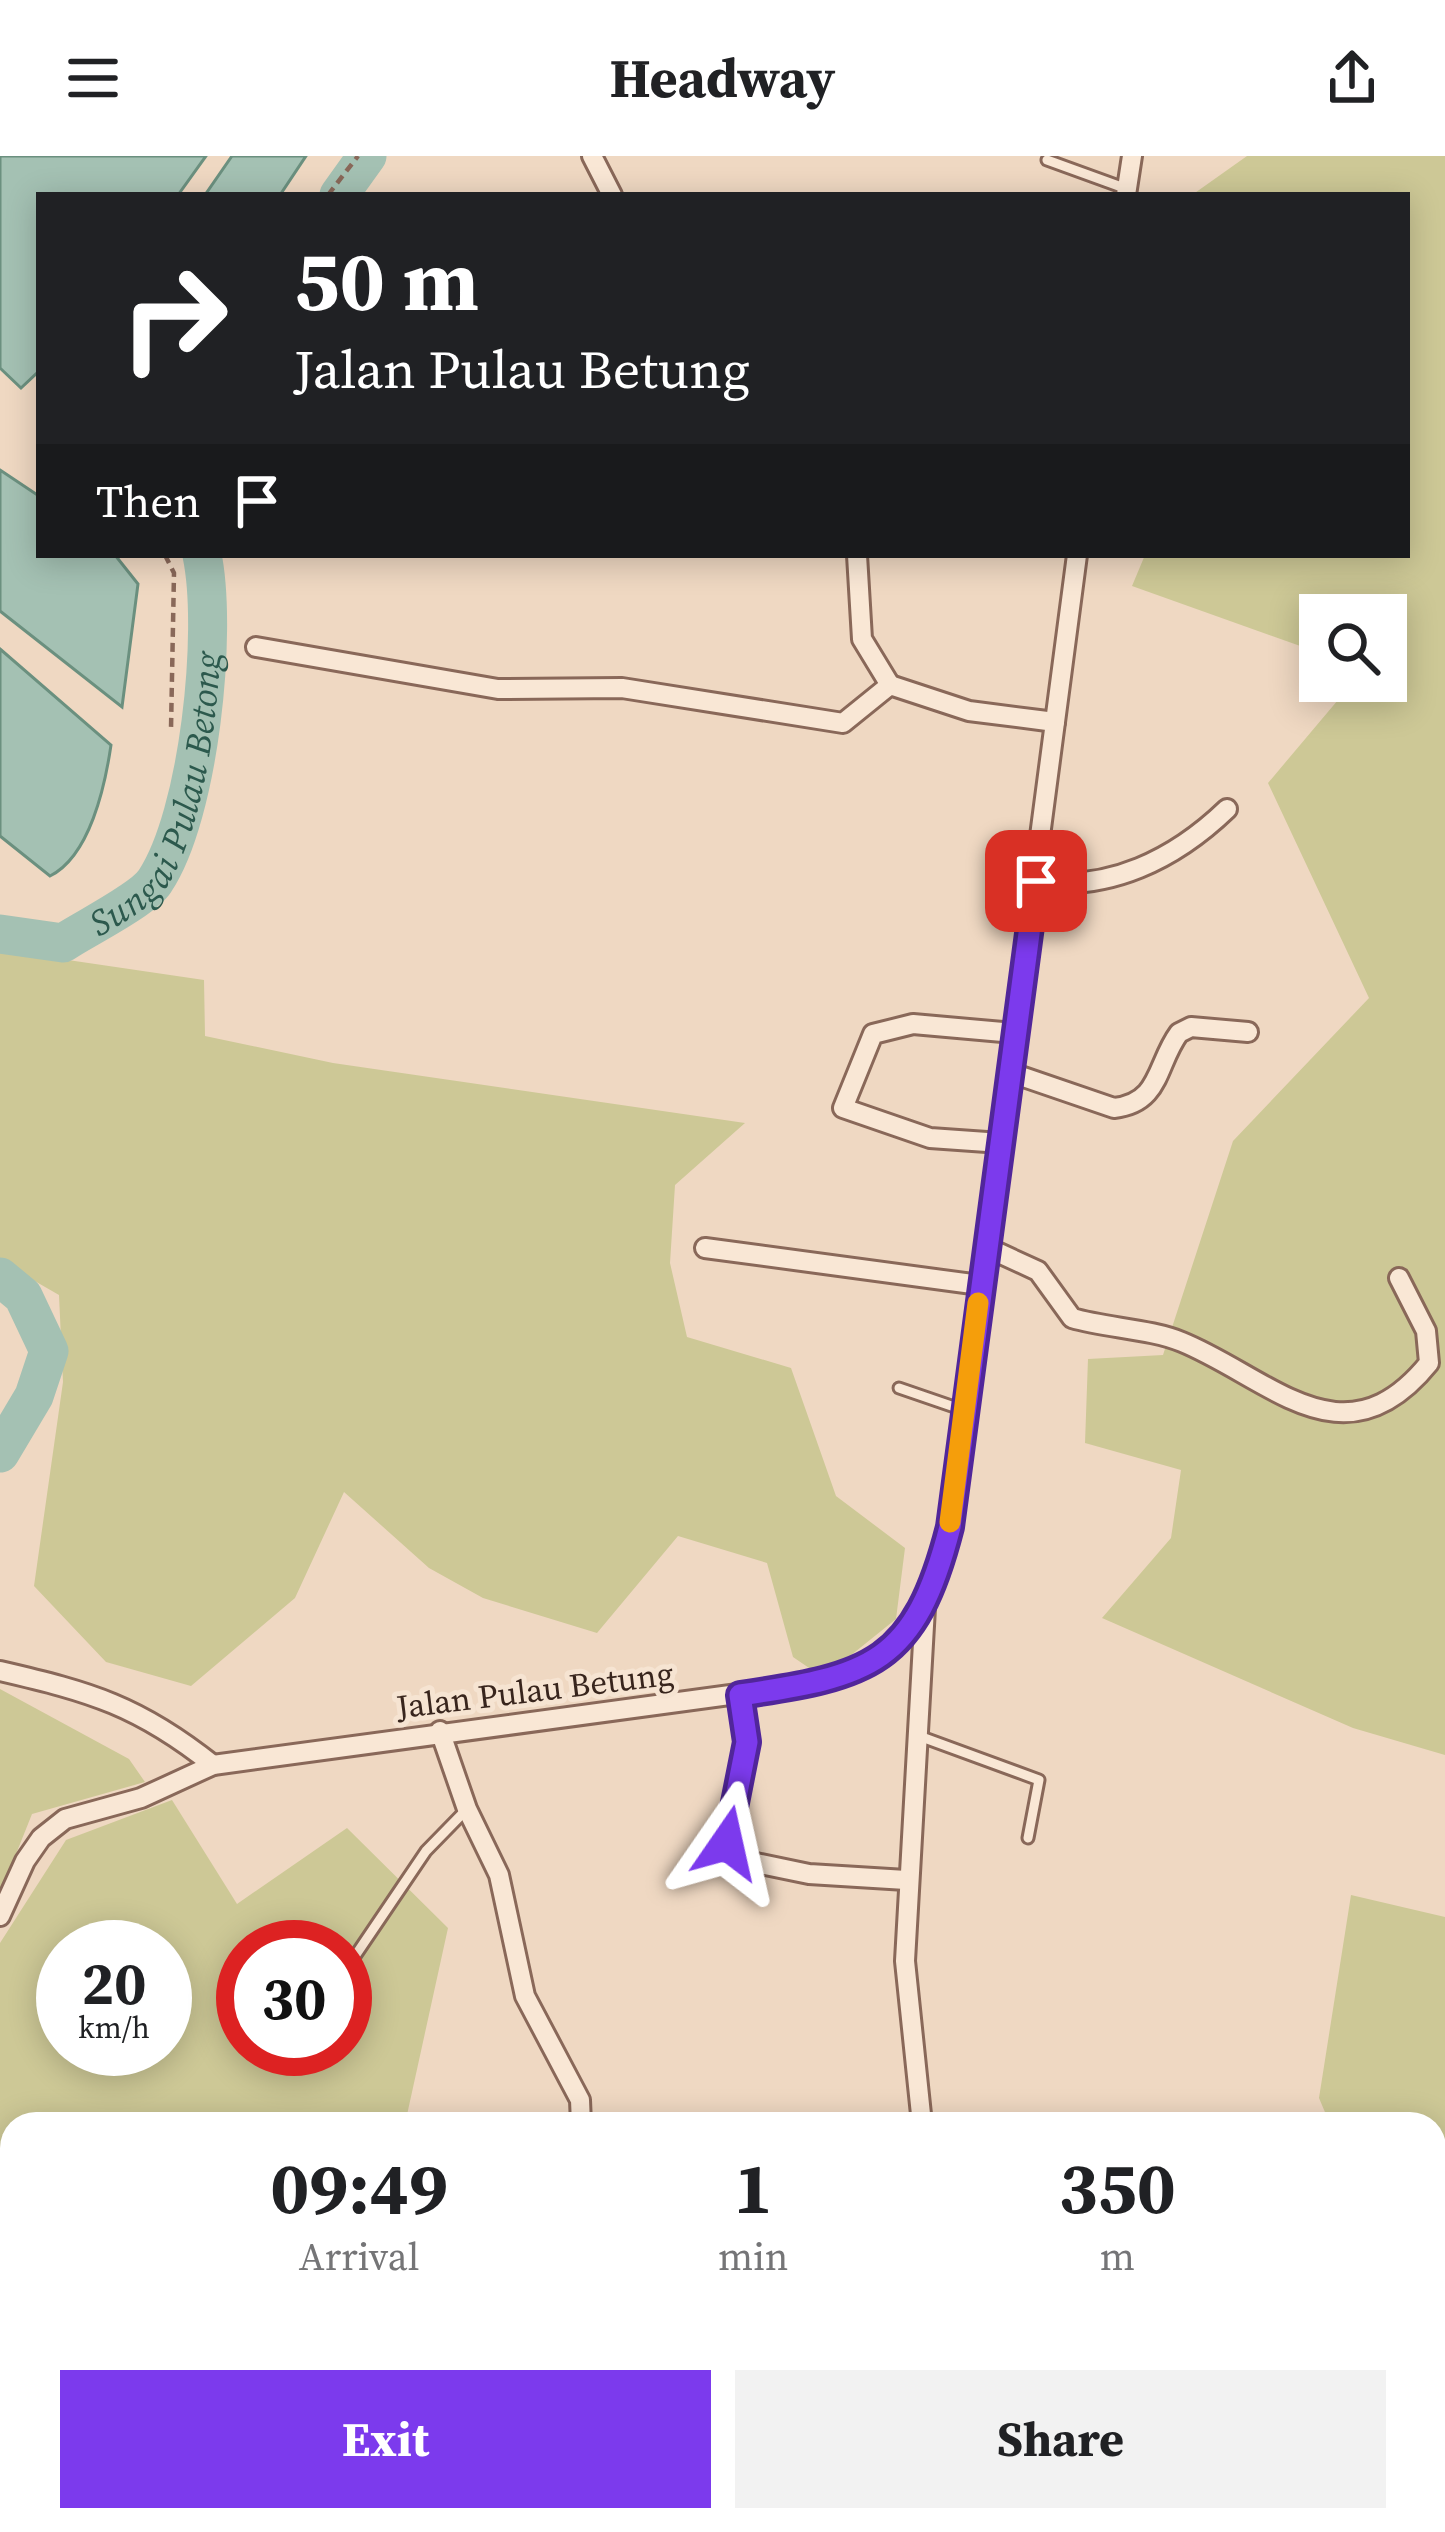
<!DOCTYPE html>
<style>
:root{--surface:#fff;--page:#f2f2f2;--text:#202124;--muted:#757577;--accent:#7c3aed}
body{margin:0;font-family:"Source Serif 4",serif;background:var(--page);color:var(--text);height:100vh;display:flex;flex-direction:column;font-size:45px;white-space:nowrap}
*{box-sizing:border-box;margin:0}
p{font-size:39px;color:var(--muted)}
.icon{flex:none;width:66px;height:66px;fill:none;stroke:currentColor;stroke-width:2;stroke-linecap:round;stroke-linejoin:round}
.map{position:relative;flex:1;overflow:hidden}
.sheet{position:absolute;left:0px;top:1956px;width:1446px;height:420px;display:flex;flex-direction:column;background:var(--surface);border-radius:36px 36px 0 0;box-shadow:0 6px 30px #0003}
.sheet>*{flex:none}
.guide{position:absolute;left:36px;top:36px;width:1374px;height:366px;border-radius:0px;box-shadow:0 6px 30px #0003;background:#202124;color:#fff;overflow:hidden}
.fabs{position:absolute;left:1299px;top:438px;display:grid;gap:24px}
.fabs a{display:grid;place-items:center;width:108px;height:108px;border-radius:0px;background:var(--surface);box-shadow:0 6px 30px #0003;font-size:60px}
.speed{position:absolute;left:36px;top:1764px;display:flex;gap:24px;font-size:60px;font-weight:700;text-align:center}
.speed>*{display:grid;place-content:center;width:156px;height:156px;border-radius:50%;background:var(--surface);box-shadow:0 6px 30px #0003;line-height:1}
.speed small{font-size:30px;font-weight:400}
.speed .limit{border:18px solid #d22;background:#fff;color:#111}
.pin{position:absolute;display:grid;place-items:center;width:102px;height:102px;color:#fff;margin:-51px;border-radius:24px;box-shadow:0 6px 18px #0006}
.me{position:absolute;width:132px;margin:-66px;rotate:11deg;stroke-linejoin:round;filter:drop-shadow(0 0 9px #0008)}
.turn{display:flex;align-items:center;gap:42px;height:252px;padding:0 60px;font-size:54px}
.turn .icon{width:156px;height:156px;stroke-width:2.5}
.turn b{display:block;font-size:84px;line-height:102px}
.then{display:flex;align-items:center;height:114px;padding:0 60px;background:#0003;gap:24px;font-size:45px}
.eta{display:flex;justify-content:space-evenly;align-items:center;height:204px;text-align:center}
.eta b{font-size:72px;font-weight:700;line-height:84px}
.action{display:flex;gap:24px;margin-top:auto;padding:24px 60px}
.action a{flex:1;height:138px;border-radius:0px;background:var(--accent);color:#fff;font-size:48px;font-weight:700;line-height:138px;text-align:center}
.action a+a{background:var(--page);color:var(--text)}
header{display:flex;justify-content:space-between;align-items:center;height:156px;padding:0 60px;background:var(--surface);font-size:54px;font-weight:700}
.map>svg:first-child{display:block}
.green{fill:#cdc896;fill-rule:evenodd}
.water{fill:#a4c1b3;stroke:#6b907f;stroke-width:3}
.lines{fill:none;stroke-linecap:round;stroke-linejoin:round}
.river{stroke:#a4c1b3;stroke-width:39}
.lane-casing{stroke:#896859;stroke-width:15}
.street-casing{stroke:#896859;stroke-width:24}
.path{stroke:#896859;stroke-width:4.5;stroke-dasharray:9 6;stroke-linecap:butt}
.lane{stroke:#f9e7d5;stroke-width:9}
.street{stroke:#f9e7d5;stroke-width:18}
.route-casing{stroke:#51269a;stroke-width:30}
.route{stroke:#7c3aed;stroke-width:21}
.slow{stroke:#f59e0b;stroke-width:21}
.labels{text-anchor:middle;dominant-baseline:central;stroke-width:10;stroke-linejoin:round;paint-order:stroke}
.street-label{font-size:33px;fill:#38251d;stroke:#f6e4d2}
.water-label{font-size:36px;font-style:italic;fill:#2c594d;stroke:#f6e4d2}
</style>
<header><svg class="icon" aria-label="menu" viewBox="0 0 24 24"><path d="M4 6h16M4 12h16M4 18h16"/></svg>Headway<svg class="icon" aria-label="share" viewBox="0 0 24 24"><path d="M12 15V3M7 8l5-5 5 5M5 13v7h14v-7"/></svg></header>
<div class="map">
<svg width="1445" height="2376" viewBox="0 0 1445 2376">
<rect width="100%" height="100%" fill="#efd8c2"/>
<!-- green -->
<g class="green">
<polygon points="1247,0 1445,0 1445,1599 1353,1572 1102,1462 1171,1382 1181,1314 1085,1287 1088,1203 1163,1199 1233,985 1369,842 1268,627 1354,525 1386,525 1386,459 1320,459 1320,497 1132,430 1145,399 1407,399 1407,39 1192,39"/>
<polygon points="0,794 204,824 205,880 333,907 745,967 675,1029 670,1107 687,1181 791,1212 836,1340 905,1392 896,1463 845,1504 812,1514 793,1501 767,1407 678,1380 597,1477 483,1442 429,1412 344,1336 295,1442 191,1530 106,1506 34,1430 63,1226 59,1139 0,1105"/>
<polygon points="0,1533 129,1603 145,1626 32,1658 0,1738"/>
<path d="M172 1644 237 1748 347 1672 448 1772 405 1968H12V2364H521L536 2376H0V1787L66 1684ZM63 1791H165V1893H63ZM243 1791H345V1893H243Z"/>
<polygon points="1351,1739 1445,1761 1445,2272 1434,2239 1434,1968 1330,1968 1319,1942"/>
</g>
<!-- water -->
<g class="water">
<polygon points="0,0 206,0 178,39 39,39 39,215 21,232 0,212"/>
<polygon points="232,0 306,0 280,39 205,39"/>
<polygon points="0,314 39,340 39,399 115,399 138,428 122,551 0,455"/>
<path d="M0 493 111 589C105 630 90 700 50 720L0 680Z"/>
</g>
<g class="lines">
<!-- river -->
<g class="river">
<polyline points="339,39 367,0"/>
<path id="s1" d="M0 778 63 787C84 773 143 744 155 725 199 659 218 476 202 399"/>
<polyline points="0,1121 23,1140 49,1195 34,1240 0,1297"/>
</g>
<!-- lane casing -->
<g class="lane-casing">
<g id="lane">
<polyline points="1047,4 1127,33"/>
<polyline points="899,1232 966,1255"/>
<polyline points="919,1580 1039,1624 1028,1682"/>
<polyline points="353,1803 426,1695 467,1653"/>
</g>
</g>
<!-- street casing -->
<g class="street-casing">
<g id="street">
<polyline points="592,0 612,39"/>
<polyline points="1126,39 1132,0"/>
<polyline points="857,399 862,483 890,529"/>
<polyline points="256,491 498,533 622,532 843,567 890,529 969,555 1055,566"/>
<path d="M1036 725C1109 736 1175 703 1227 653"/>
<path d="M1009 916 1114 952C1161 947 1156 908 1179 877L1191 871 1248 876"/>
<polyline points="1001,987 930,982 843,952 873,878 913,868 1014,877"/>
<path d="M986 1091 1038 1115 1072 1162C1106 1172 1151 1173 1182 1186 1270 1222 1344 1312 1429 1207L1426 1175 1399 1122"/>
<polyline points="705,1092 980,1129"/>
<path d="M0 1515C91 1536 139 1550 213 1609"/>
<polyline points="740,1539 747,1586 728,1677 732,1702 809,1718 906,1724"/>
<polyline points="440,1575 467,1653 499,1719 525,1840 580,1944 581,1968"/>
<path d="M0 1760 25 1705 41 1682 65 1663 141 1642 213 1609 811 1528C902 1506 928 1456 949 1371L1077 399"/>
<polyline points="922,1968 905,1805 925,1452"/>
</g>
</g>
<!-- path -->
<g class="path">
<polyline points="328,39 358,0"/>
<polyline points="165,399 174,417 171,573"/>
<polyline points="1434,2233 1445,2239"/>
<polyline points="1319,2376 1329,2364"/>
</g>
<!-- lane -->
<use href="#lane" class="lane"/>
<!-- street -->
<use href="#street" class="street"/>
</g>
<g class="lines">
<!-- route casing -->
<g class="route-casing">
<path id="route" d="M727 1687 747 1586 740 1539C871 1520 915 1508 950 1371L1036 725"/>
</g>
<!-- route -->
<use href="#route" class="route"/>
<!-- slow -->
<polyline class="slow" points="950,1366 978,1147"/>
</g>
<g class="labels">
<!-- street labels -->
<g class="street-label">
<text transform="translate(535 1534) rotate(-7)">Jalan Pulau Betung</text>
</g>
<!-- water labels -->
<g class="water-label">
<text stroke="none"><textPath href="#s1" startOffset="255">Sungai Pulau Betong</textPath></text>
</g>
</g>
</svg>
<div class="fabs">
<a><svg class="icon" aria-label="search" viewBox="0 0 24 24"><circle cx="10" cy="10" r="6"/><path d="M15 15l6 6"/></svg></a>
</div>
<div class="speed"><div>20<small>km/h</small></div><div class="limit">30</div></div>
<div class="pin" style="left:1036px;top:725px;background:#d93025"><svg class="icon" aria-label="arrive" viewBox="0 0 24 24"><path d="M6 21V4h12l-3 4 3 4H6"/></svg></div>
<svg class="me" style="left:727px;top:1687px" viewBox="-20 -20 40 40"><path d="M0-17L14 15 0 8-14 15z" fill="#7c3aed" stroke="#fff" stroke-width="4"/></svg>
<div class="guide">
<div class="turn"><svg class="icon" aria-label="right" viewBox="0 0 24 24"><path d="M7 20v-9h11M14 6l5 5-5 5"/></svg><div><b>50 m</b>Jalan Pulau Betung</div></div>
<div class="then">Then<svg class="icon" aria-label="arrive" viewBox="0 0 24 24"><path d="M6 21V4h12l-3 4 3 4H6"/></svg></div>
</div>
<section class="sheet">
<div class="eta">
<div><b>09:49</b><p>Arrival</p></div>
<div><b>1</b><p>min</p></div>
<div><b>350</b><p>m</p></div>
</div>
<div class="action"><a>Exit</a><a>Share</a></div>
</section>
</div>
